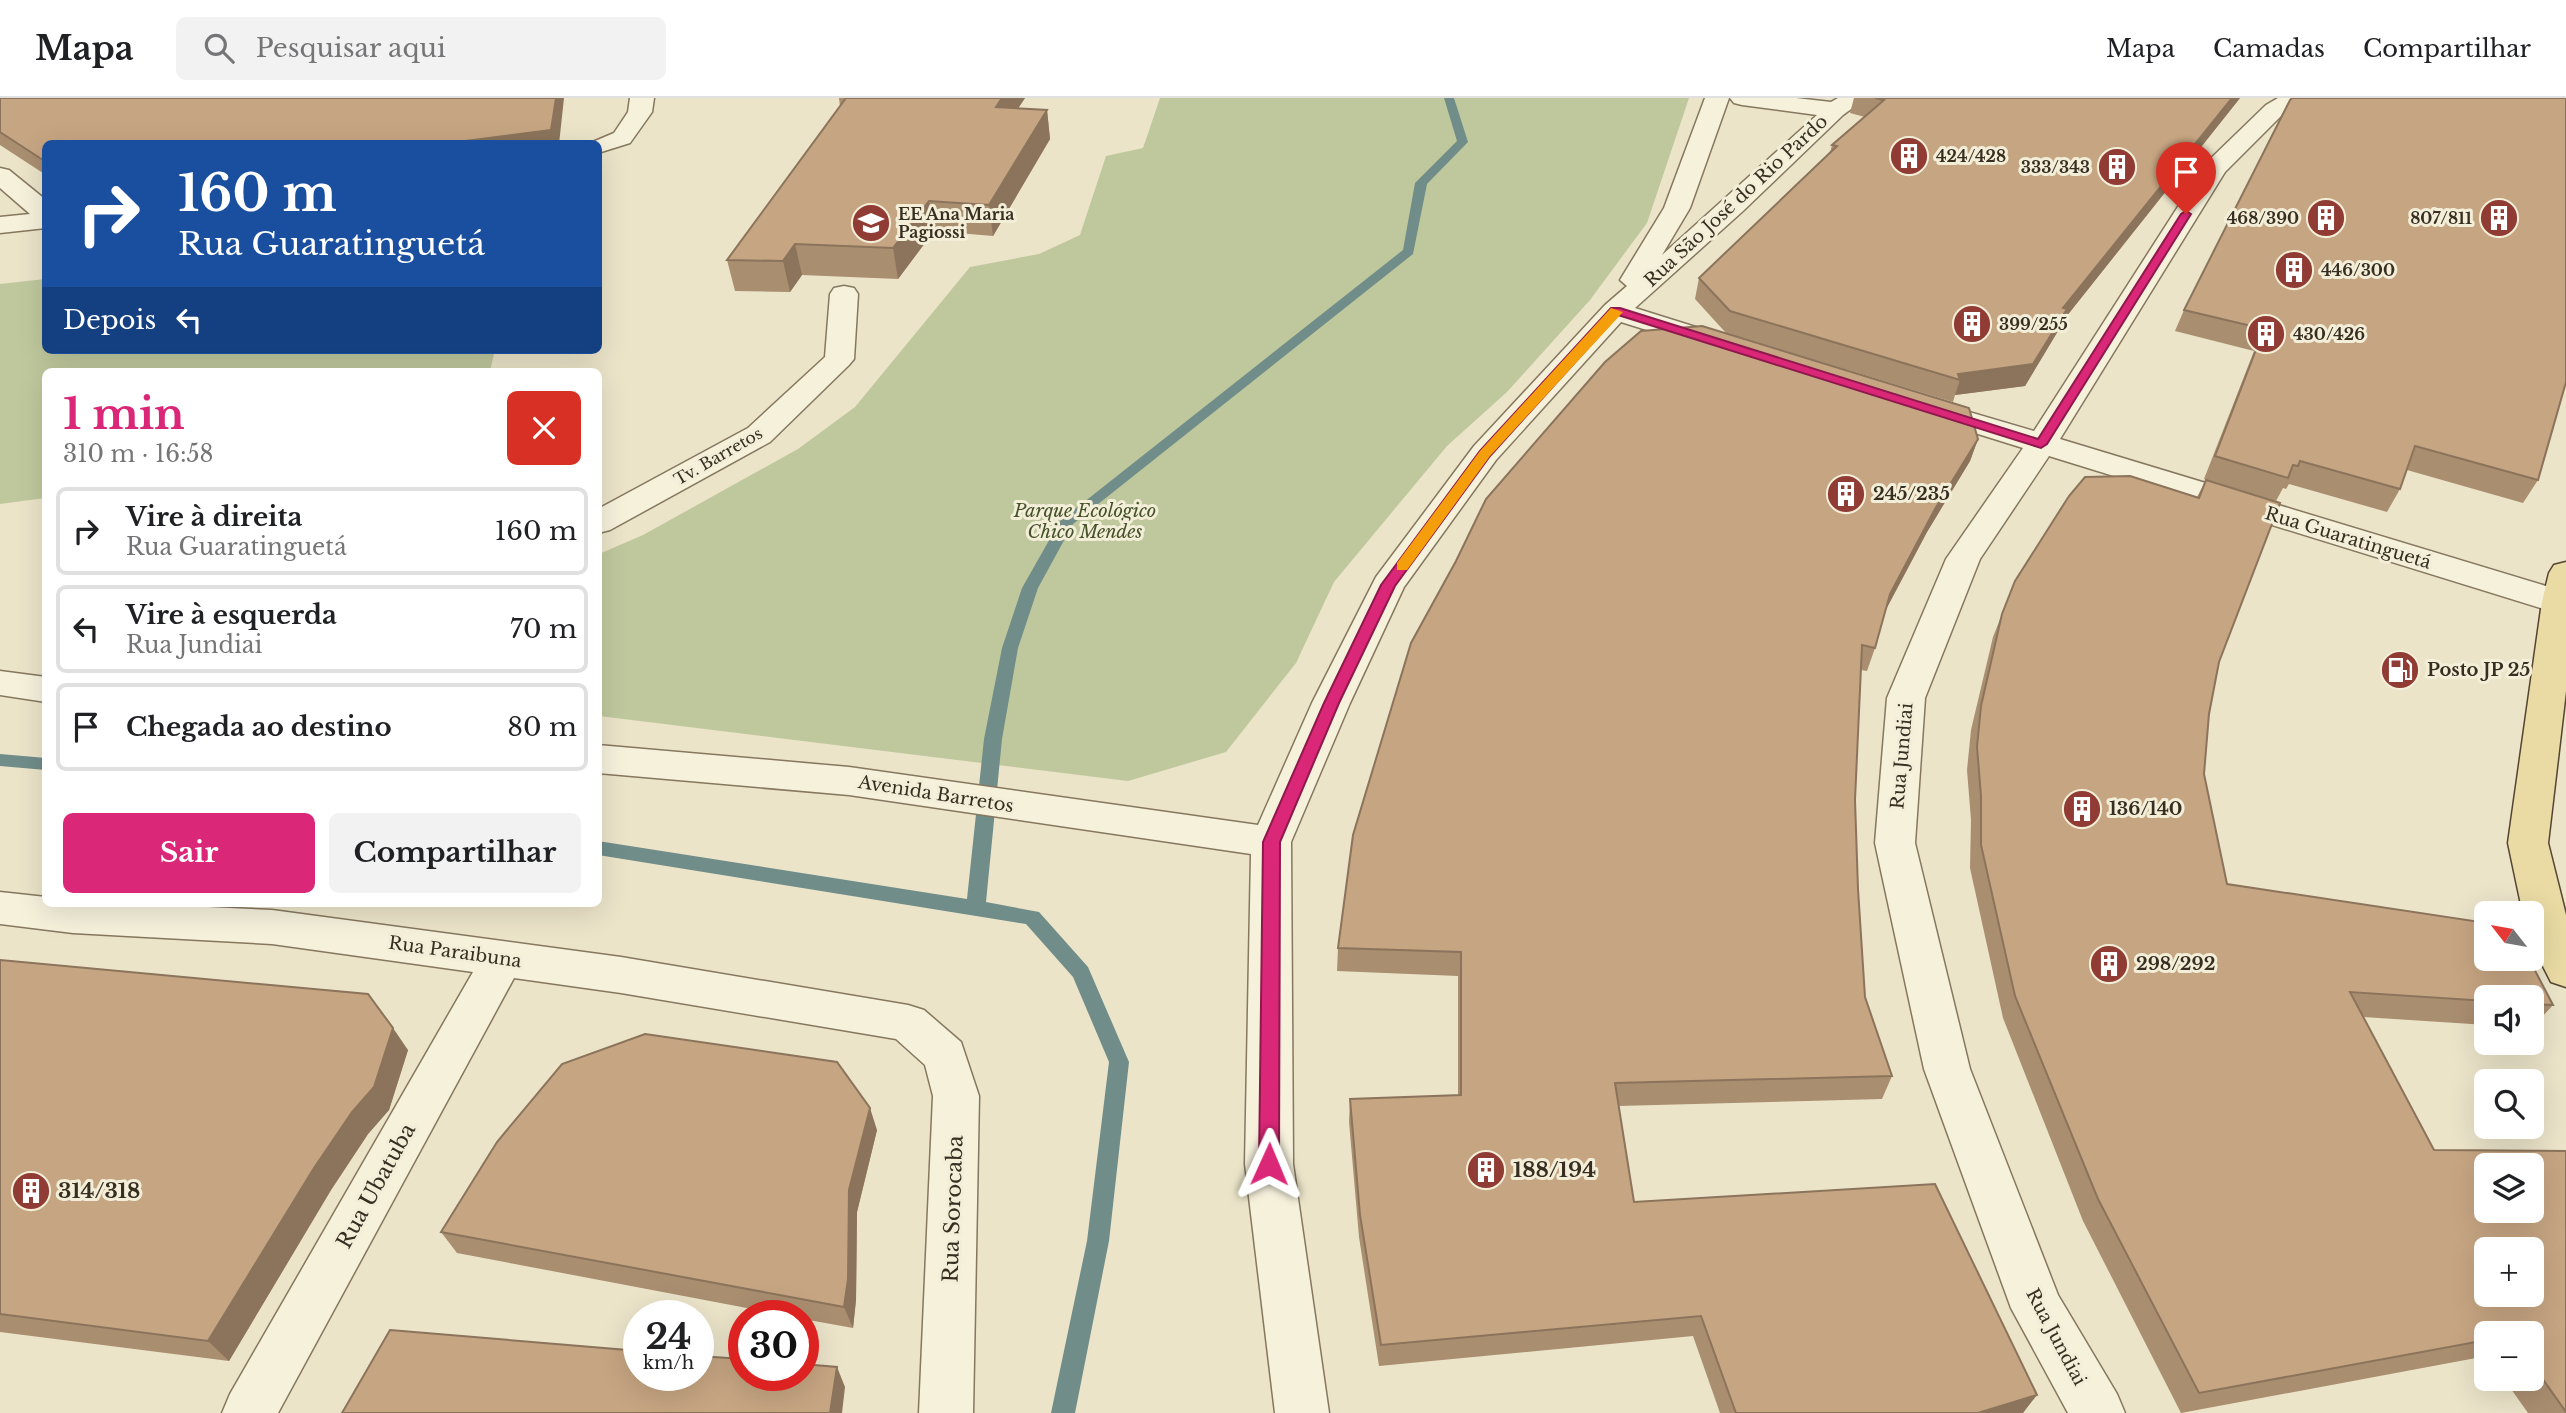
<!DOCTYPE html>
<html lang="pt">
<meta charset="utf-8">
<style>
:root{--surface:#fff;--page:#f2f2f2;--text:#202124;--muted:#757577;--line:#e0e0e0;--accent:#db2777}
body{margin:0;font-family:"Libre Baskerville",serif;background:var(--page);color:var(--text);height:100vh;display:flex;flex-direction:column;font-size:26px;white-space:nowrap}
*{box-sizing:border-box;margin:0}
p{font-size:23px;color:var(--muted)}
.icon{flex:none;width:38px;height:38px;fill:none;stroke:currentColor;stroke-width:2;stroke-linecap:round;stroke-linejoin:round}
.map{position:relative;flex:1;overflow:hidden}
.drawer{position:absolute;left:42px;top:270px;width:560px;height:539px;display:flex;flex-direction:column;background:var(--surface);border-radius:10px;box-shadow:0 7px 28px #0002}
.drawer>*{flex:none}
.top-card{position:absolute;left:42px;top:42px;width:560px;height:214px;border-radius:10px;box-shadow:0 7px 28px #0002;background:#1a4fa0;color:#fff;overflow:hidden}
.needle{width:46px;rotate:301deg}
.buttons{position:absolute;left:2474px;top:803px;display:grid;gap:14px}
.buttons a{display:grid;place-items:center;width:70px;height:70px;border-radius:10px;background:var(--surface);box-shadow:0 7px 28px #0002;font-size:35px}
.speed{position:absolute;left:623px;top:1202px;display:flex;gap:14px;font-size:35px;font-weight:700;text-align:center}
.speed>*{display:grid;place-content:center;width:91px;height:91px;border-radius:50%;background:var(--surface);box-shadow:0 7px 28px #0002;line-height:1}
.speed small{font-size:18px;font-weight:400}
.speed .limit{border:10px solid #d22;background:#fff;color:#111}
.pin{position:absolute;display:grid;place-items:center;width:60px;height:60px;color:#fff;margin:-72px -30px;border-radius:50% 50% 50% 0;rotate:-45deg;box-shadow:0 0 7px #0007}
.pin .icon{rotate:45deg}
.me{position:absolute;width:77px;margin:-38px;rotate:1deg;stroke-linejoin:round;filter:drop-shadow(0 0 5px #0008)}
.turn{display:flex;align-items:center;gap:24px;height:147px;padding:0 21px;font-size:32px}
.turn .icon{width:91px;height:91px;stroke-width:2.5}
.turn b{display:block;font-size:49px;line-height:60px}
.then{display:flex;align-items:center;height:66px;padding:0 21px;background:#0003;gap:14px;font-size:26px}
.round{display:grid;place-items:center;flex:none;width:74px;height:74px;border-radius:10px;background:var(--page)}
.summary{display:flex;align-items:center;justify-content:space-between;height:119px;padding:0 21px}
h1{font-size:42px;font-weight:700;line-height:52px;color:var(--accent)}
.button{display:flex;gap:14px;margin-top:auto;padding:14px 21px}
.button a{flex:1;height:80px;border-radius:10px;background:var(--accent);color:#fff;font-size:28px;font-weight:700;line-height:80px;text-align:center}
.button a+a{background:var(--page);color:var(--text)}
ul{padding:0;list-style:none}
li{display:flex;align-items:center;gap:21px;height:88px;margin:0 14px 10px;padding:0 7px;border:4px solid var(--line);border-radius:10px}
li div{flex:1}
li b{display:block;font-size:26px}
li em{font-style:normal}
header{display:flex;align-items:center;gap:42px;box-sizing:border-box;height:98px;padding:0 35px;background:var(--surface);border-bottom:2px solid var(--line)}
header strong{font-size:33px}
nav{display:flex;gap:38px;margin-inline-start:auto;font-size:24px}
.search{width:490px;height:63px;background:var(--page);display:flex;align-items:center;gap:18px;box-sizing:border-box;padding:0 24px;border-radius:10px;color:var(--muted);font-size:26px}
.map>svg:first-child{display:block}
.green{fill:#bfc89d}
.lines{fill:none;stroke-linecap:round;stroke-linejoin:round}
.stream{fill:#708d89;fill-rule:evenodd}
.minor-casing{stroke:#86775f;stroke-width:3}
.major-casing{stroke:#544533;stroke-width:3}
.minor{fill:#f6f1db;fill-rule:evenodd}
.major{fill:#eadba4;fill-rule:evenodd}
.wall{fill:#aa8e70;fill-rule:evenodd}
.shaded-wall{fill:#8b745b}
.building{fill:#c6a582;stroke:#8b745b;stroke-width:2;fill-rule:evenodd}
.route{fill:#db2777;stroke:#8e194d;stroke-width:2}
.slow{fill:#f59e0b}
.labels{text-anchor:middle;dominant-baseline:central;stroke-width:6;stroke-linejoin:round;paint-order:stroke}
.far-poi-label{font-size:16px;font-weight:bold;fill:#372e21;stroke:#f3eed8;text-anchor:start}
.far-street-label{font-size:16px;fill:#372e21;stroke:#f3eed8}
.street-label{font-size:18px;fill:#372e21;stroke:#f3eed8}
.poi-label{font-size:18px;font-weight:bold;fill:#372e21;stroke:#f3eed8;text-anchor:start}
.park-label{font-size:18px;font-style:italic;fill:#44522a;stroke:#f3eed8}
.near-poi-label{font-size:21px;font-weight:bold;fill:#372e21;stroke:#f3eed8;text-anchor:start}
.near-street-label{font-size:21px;fill:#372e21;stroke:#f3eed8}
</style>
<header>
<strong>Mapa</strong>
<div class="search"><svg class="icon" aria-label="search" viewBox="0 0 24 24"><circle cx="10" cy="10" r="6"/><path d="M15 15l6 6"/></svg>Pesquisar aqui</div>
<nav><a>Mapa</a><a>Camadas</a><a>Compartilhar</a></nav>
</header>
<div class="map">
<svg width="2566" height="1315" viewBox="0 0 2566 1315">
<rect width="100%" height="100%" fill="#ebe4c9"/>
<!-- green -->
<g class="green">
<polygon points="1160,0 1689,0 1647,125 1590,202 1507,294 1447,348 1334,484 1296,565 1226,654 1128,683 599,618 599,456 643,437 798,351 855,309 970,169 1039,156 1080,137 1106,58 1143,50"/>
<polygon points="45,181 46,252 495,252 490,273 46,273 45,400 0,406 0,186"/>
</g>
<g class="lines">
<!-- stream -->
<g class="stream">
<polygon points="1444,0 1454,0 1468,44 1427,86 1413,156 1073,426 1038,490 1018,550 1002,641 986,804 1039,814 1088,869 1129,964 1109,1143 1075,1315 1051,1315 1087,1143 1109,964 1073,879 1026,826 598,757 598,743 967,801 984,641 1002,550 1022,490 1060,423 1403,152 1415,85 1457,43"/>
<polygon points="0,656 46,660 46,672 0,668"/>
</g>
<!-- minor casing -->
<g class="minor-casing">
<g id="minor">
<polygon points="630,0 654,0 652,14 630,45 598,55 598,46 588,46 614,35 628,14"/>
<polygon points="1705,0 1729,0 1690,110 1662,157 1817,17 1742,7 1734,5 1730,0 1796,0 1831,4 1838,0 1866,0 1843,17 1743,113 1635,210 1734,241 1738,247 1734,253 1724,256 1714,253 1621,224 1496,362 1404,489 1350,605 1291,744 1293,1066 1329,1315 1275,1315 1245,1066 1251,756 849,697 598,675 598,647 849,669 1258,727 1312,605 1376,479 1474,348 1605,207 1627,188 1620,182 1664,110"/>
<polygon points="2278,0 2307,0 2282,17 2225,74 2060,341 2566,494 2566,513 2559,515 2547,512 2049,358 1980,461 1925,600 1915,745 1970,971 2058,1197 2117,1296 2125,1315 2068,1315 2011,1210 1924,971 1875,745 1887,600 1946,461 2023,350 1914,316 1910,310 1914,304 1925,301 2034,333 2206,65 2266,7"/>
<polygon points="0,70 9,72 46,102 46,130 0,135 0,119 30,116 0,90"/>
<polygon points="844,188 854,190 858,196 854,261 849,267 770,344 610,432 598,435 598,411 748,330 825,259 830,196 834,190"/>
<polygon points="0,573 46,579 46,604 0,597"/>
<polygon points="0,794 46,799 46,805 122,805 272,812 621,859 908,907 924,912 961,944 979,998 973,1315 919,1315 933,998 925,967 896,941 621,895 514,880 278,1315 222,1315 230,1296 473,874 272,846 73,835 0,826"/>
</g>
</g>
<!-- major casing -->
<g class="major-casing">
<polygon id="major" points="2566,464 2566,593 2548,745 2566,817 2566,889 2551,884 2532,847 2532,816 2523,816 2508,745 2542,504 2549,475 2554,467"/>
</g>
<!-- minor -->
<use href="#minor" class="minor"/>
<!-- major -->
<use href="#major" class="major"/>
</g>
<!-- wall -->
<g class="wall">
<polygon points="0,0 46,46 46,77 0,47"/>
<polygon points="839,0 1025,0 1018,10 1047,12 1050,41 993,138 934,133 898,181 802,177 790,194 735,193 727,162 840,8"/>
<polygon points="1854,0 2240,0 2062,224 2058,233 2025,288 1955,297 1953,304 1726,235 1695,201 1699,180 1830,55 1832,47 1865,19 1850,15"/>
<polygon points="2292,0 2538,382 2523,405 2407,372 2400,391 2387,414 2289,386 2286,391 2283,390 2276,403 2204,381 2254,253 2175,233 2184,212"/>
<polygon points="1978,341 1970,363 1927,434 1885,513 1875,550 1867,573 1861,572 1855,702 1858,791 1865,899 1892,978 1882,1001 1618,1008 1634,1104 2023,1315 1720,1315 1693,1238 1379,1268 1359,1139 1349,1024 1350,1001 1458,998 1458,878 1337,873 1338,850"/>
<path d="M2130 378 2197 399 2206 382 2280 405 2219 564 2209 616 2204 676 2227 786 2487 825V861H2529L2553 907 2532 930V900H2487V927L2363 919 2434 1052 2566 1053V1315H2528L2504 1281H2532V1236H2487V1266L2481 1268 2476 1260 2181 1315 2083 1123 2003 920 1970 770 1971 722 1967 672 1971 632 1993 539 2015 483 2069 398 2085 379ZM2487 1068H2532V1113H2487ZM2487 1152H2532V1197H2487Z"/>
<polygon points="0,862 408,952 389,1012 368,1036 331,1092 229,1263 0,1234"/>
<polygon points="877,1032 857,1114 856,1202 853,1230 803,1221 803,1218 789,1218 457,1155 441,1134"/>
</g>
<!-- shaded-wall -->
<g class="shaded-wall">
<polygon points="556,0 564,0 559,46 442,46"/>
<polygon points="1002,0 1025,0 1000,38 996,9"/>
<polygon points="2232,0 2240,0 2062,224 2058,233 2025,288 1955,297 1960,282 1958,276 2063,210"/>
<polygon points="1047,12 1050,41 993,138 989,107"/>
<polygon points="929,103 934,133 898,181 893,150"/>
<polygon points="795,146 802,177 790,194 783,163"/>
<polygon points="1978,341 1970,363 1927,434 1882,519 1890,496 1935,411"/>
<polygon points="393,930 408,952 389,1012 368,1036 331,1092 229,1263 208,1243"/>
<polygon points="870,1010 877,1032 857,1114 856,1202 853,1230 844,1209 849,1092"/>
<polygon points="837,1269 845,1289 842,1315 830,1315"/>
<polygon points="2037,1297 2023,1315 1978,1315"/>
</g>
<!-- building -->
<g class="building">
<polygon points="0,0 556,0 551,32 442,46 46,46 46,64 0,34"/>
<polygon points="846,0 1002,0 996,9 1047,12 989,107 929,103 893,150 795,146 783,163 727,162"/>
<polygon points="1875,0 2232,0 2063,210 2067,211 2033,266 1958,276 1960,282 1730,213 1699,180 1837,48 1832,47 1884,2"/>
<polygon points="2292,0 2566,0 2566,284 2538,382 2415,348 2400,391 2300,363 2298,368 2293,367 2288,380 2215,358 2264,231 2184,212 2290,2"/>
<polygon points="1702,228 1969,310 1978,341 1935,411 1890,496 1875,550 1862,547 1855,702 1858,791 1865,899 1892,978 1615,985 1634,1104 1935,1086 2037,1297 1978,1315 1736,1315 1701,1218 1381,1247 1360,1117 1350,1001 1461,997 1461,854 1338,850 1353,737 1411,545 1456,463 1486,401 1605,264 1641,233"/>
<path d="M2130 378 2199 400 2206 382 2280 405 2219 564 2209 616 2204 676 2227 786 2487 825V861H2529L2553 907 2532 906V900H2487V903L2350 894 2434 1052 2566 1053V1314L2532 1266V1236H2487V1242L2199 1295 2098 1101 2015 898 1981 747V698L1977 649 1981 608 2002 516 2015 483 2069 398 2085 379ZM2487 1068H2532V1113H2487ZM2487 1152H2532V1197H2487Z"/>
<polygon points="0,862 368,896 393,930 374,989 352,1014 314,1070 208,1243 0,1216"/>
<polygon points="645,936 837,964 870,1010 849,1092 848,1181 844,1209 441,1134 497,1044 562,966"/>
<polygon points="390,1232 639,1253 639,1278 698,1278 698,1258 744,1261 744,1278 803,1278 803,1266 837,1269 830,1315 342,1315"/>
</g>
<!-- route -->
<polygon class="route" points="2186,113 2191,116 2047,346 2041,350 1618,217 1490,358 1395,488 1339,605 1280,744 1279,1066 1276,1072 1269,1075 1262,1072 1259,1066 1263,744 1324,605 1381,487 1480,353 1611,210 1620,210 2038,341 2181,116"/>
<!-- slow -->
<polygon class="slow" points="1611,210 1623,214 1490,358 1407,472 1397,472 1397,465 1480,353"/>
<!-- icons -->
<defs>
<g id="building-disc" transform="scale(2.0125)"><circle r="9.5" fill="#903c34" stroke="#f3eed8"/><path d="M-4-6H4V6H1V3H-1V6H-4ZM-2.5-4.3h1.7v1.8h-1.7ZM.8-4.3h1.7v1.8H.8ZM-2.5-1h1.7V.8h-1.7ZM.8-1h1.7V.8H.8Z" fill="#fff"/></g>
<g id="school-disc" transform="scale(2.0125)"><circle r="9.5" fill="#903c34" stroke="#f3eed8"/><path d="M0-5L7-2L0 1L-7-2ZM-4 1L0 2.5L4 1V4Q0 6-4 4Z" fill="#fff"/></g>
<g id="fuel-disc" transform="scale(2.0125)"><circle r="9.5" fill="#903c34" stroke="#f3eed8"/><path d="M-5.5-6h7V0h2V4h1.3V-2.5L3-4.5l.8-.8L6-3V5H2.5V1h-1V6h-7ZM-4.2-4.7v3.2H.2V-4.7Z" fill="#fff"/></g>
</defs>
<g fill-rule="evenodd">
<use href="#building-disc" x="1909" y="58"/>
<use href="#building-disc" x="2117" y="69"/>
<use href="#building-disc" x="2326" y="120"/>
<use href="#building-disc" x="2499" y="120"/>
<use href="#school-disc" x="871" y="125"/>
<use href="#building-disc" x="2294" y="172"/>
<use href="#building-disc" x="1972" y="226"/>
<use href="#building-disc" x="2266" y="236"/>
<use href="#building-disc" x="1846" y="396"/>
<use href="#fuel-disc" x="2400" y="572"/>
<use href="#building-disc" x="2082" y="711"/>
<use href="#building-disc" x="2109" y="866"/>
<use href="#building-disc" x="1486" y="1072"/>
<use href="#building-disc" x="31" y="1093"/>
</g>
<g class="labels">
<!-- far-poi labels -->
<g class="far-poi-label">
<text x="1936" y="58">424/428</text>
<text x="2090" y="69" text-anchor="end">333/343</text>
<text x="898" y="116">EE Ana Maria<tspan x="898" dy="18">Pagiossi</tspan></text>
<text x="2299" y="120" text-anchor="end">468/390</text>
<text x="2472" y="120" text-anchor="end">807/811</text>
<text x="2321" y="172">446/300</text>
<text x="1999" y="226">399/255</text>
<text x="2293" y="236">430/426</text>
</g>
<!-- far-street labels -->
<g class="far-street-label">
<text transform="translate(718 358) rotate(-30)">Tv. Barretos</text>
</g>
<!-- street labels -->
<g class="street-label">
<text transform="translate(1736 103) rotate(-43)">Rua São José do Rio Pardo</text>
<text transform="translate(2348 440) rotate(17)">Rua Guaratinguetá</text>
<text transform="translate(1902 658) rotate(-85)">Rua Jundiai</text>
<text transform="translate(936 696) rotate(9)">Avenida Barretos</text>
<text transform="translate(455 854) rotate(8)">Rua Paraibuna</text>
<text transform="translate(2056 1239) rotate(62)">Rua Jundiai</text>
</g>
<!-- poi labels -->
<g class="poi-label">
<text x="1873" y="396">245/235</text>
<text x="2427" y="572">Posto JP 25</text>
<text x="2109" y="711">136/140</text>
<text x="2136" y="866">298/292</text>
</g>
<!-- park labels -->
<g class="park-label">
<text x="1085" y="413">Parque Ecológico<tspan x="1085" dy="21">Chico Mendes</tspan></text>
</g>
<!-- near-poi labels -->
<g class="near-poi-label">
<text x="1513" y="1072">188/194</text>
<text x="58" y="1093">314/318</text>
</g>
<!-- near-street labels -->
<g class="near-street-label">
<text transform="translate(376 1088) rotate(-61)">Rua Ubatuba</text>
<text transform="translate(953 1111) rotate(-88)">Rua Sorocaba</text>
</g>
</g>
</svg>
<div class="buttons">
<a><svg class="needle" viewBox="-14 -14 28 28"><path d="M0-13l5 13h-10z" fill="#e53935"/><path d="M0 13l5-13h-10z" fill="#757577"/></svg></a>
<a><svg class="icon" aria-label="sound" viewBox="0 0 24 24"><path d="M4 9h4l5-4v14l-5-4H4zM17 9q2 3 0 6"/></svg></a>
<a><svg class="icon" aria-label="search" viewBox="0 0 24 24"><circle cx="10" cy="10" r="6"/><path d="M15 15l6 6"/></svg></a>
<a><svg class="icon" aria-label="layers" viewBox="0 0 24 24"><path d="M12 4l9 5-9 5-9-5zM3 14l9 5 9-5"/></svg></a>
<a>+</a>
<a>−</a>
</div>
<div class="speed"><div>24<small>km/h</small></div><div class="limit">30</div></div>
<div class="pin" style="left:2186px;top:116px;background:#d93025"><svg class="icon" aria-label="arrive" viewBox="0 0 24 24"><path d="M6 21V4h12l-3 4 3 4H6"/></svg></div>
<svg class="me" style="left:1269px;top:1066px" viewBox="-20 -20 40 40"><path d="M0-17L14 15 0 8-14 15z" fill="#db2777" stroke="#fff" stroke-width="4"/></svg>
<div class="top-card">
<div class="turn"><svg class="icon" aria-label="right" viewBox="0 0 24 24"><path d="M7 20v-9h11M14 6l5 5-5 5"/></svg><div><b>160 m</b>Rua Guaratinguetá</div></div>
<div class="then">Depois<svg class="icon" aria-label="left" viewBox="0 0 24 24"><path d="M17 20v-9H6M10 6l-5 5 5 5"/></svg></div>
</div>
<section class="drawer">
<div class="summary"><div><h1>1 min</h1><p>310 m · 16:58</p></div><a class="round" style="background:#d93025;color:#fff"><svg class="icon" aria-label="close" viewBox="0 0 24 24"><path d="M6 6l12 12M18 6L6 18"/></svg></a></div>
<ul>
<li><svg class="icon" aria-label="right" viewBox="0 0 24 24"><path d="M7 20v-9h11M14 6l5 5-5 5"/></svg><div><b>Vire à direita</b><p>Rua Guaratinguetá</p></div><em>160 m</em></li>
<li><svg class="icon" aria-label="left" viewBox="0 0 24 24"><path d="M17 20v-9H6M10 6l-5 5 5 5"/></svg><div><b>Vire à esquerda</b><p>Rua Jundiai</p></div><em>70 m</em></li>
<li><svg class="icon" aria-label="arrive" viewBox="0 0 24 24"><path d="M6 21V4h12l-3 4 3 4H6"/></svg><div><b>Chegada ao destino</b></div><em>80 m</em></li>
</ul>
<div class="button"><a>Sair</a><a>Compartilhar</a></div>
</section>
</div>
